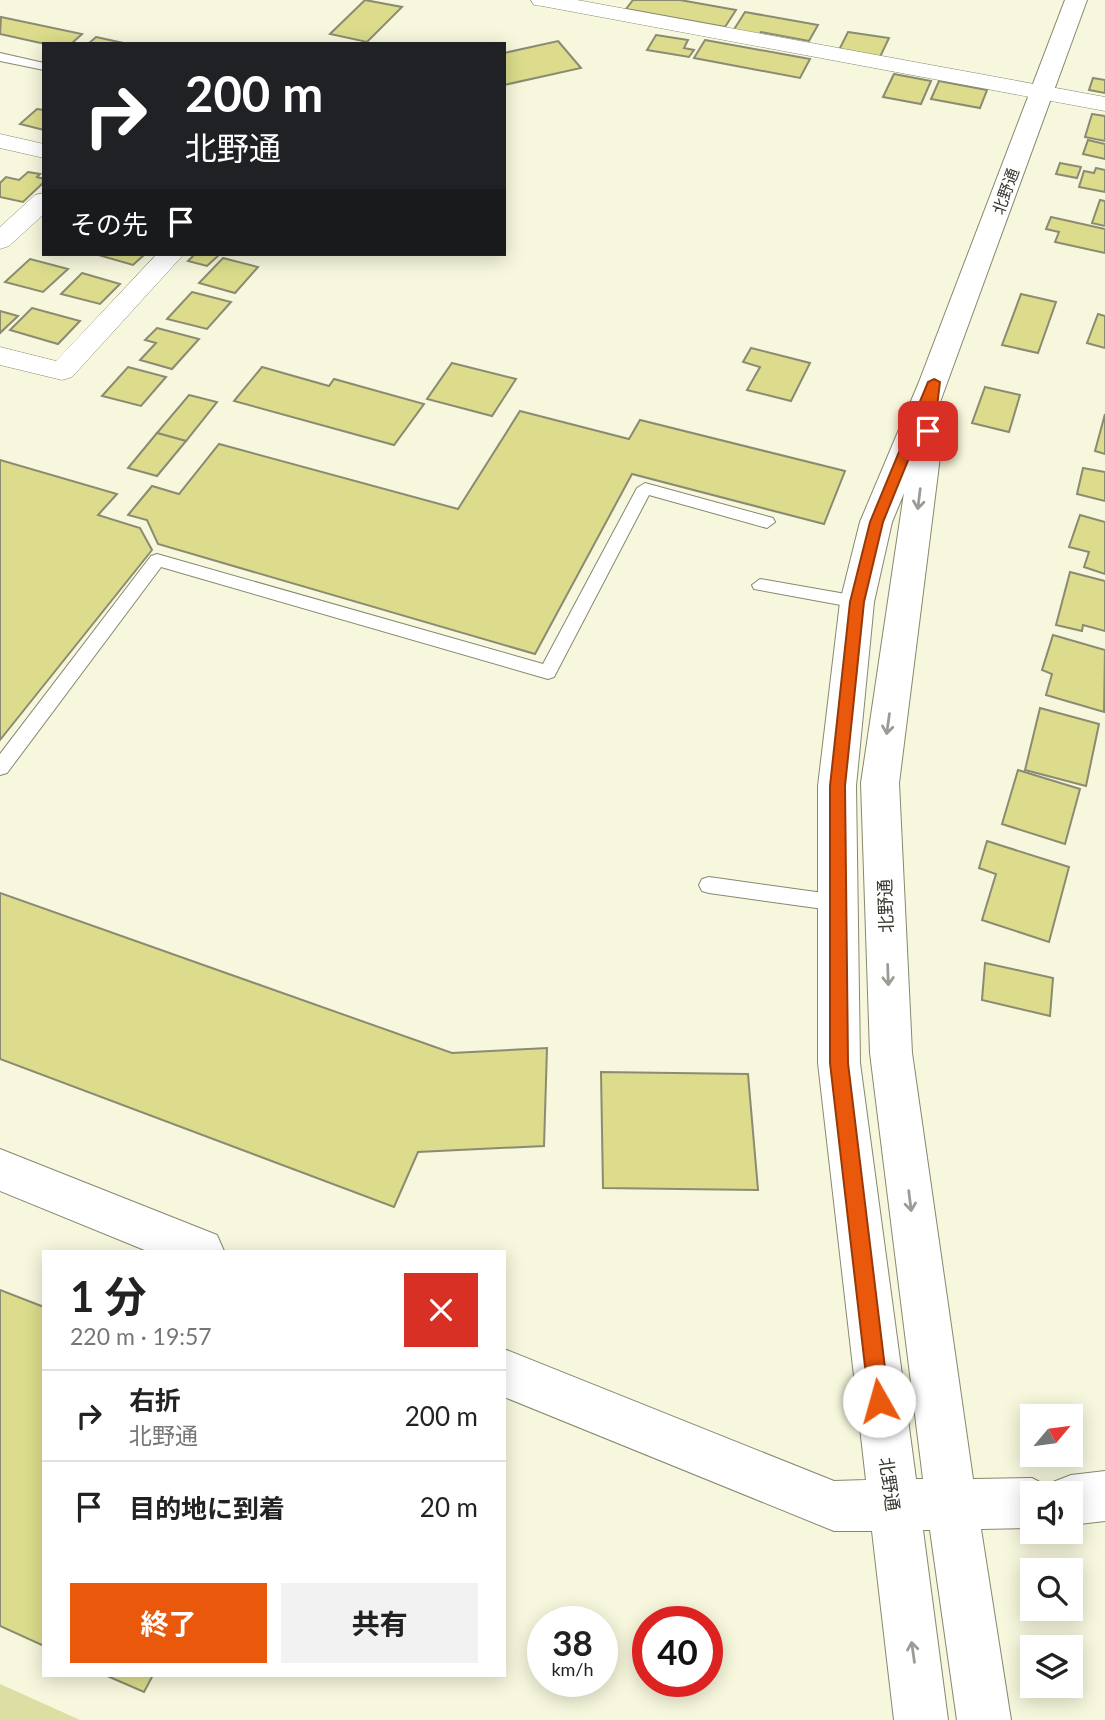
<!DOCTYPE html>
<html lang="ja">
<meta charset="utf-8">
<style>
:root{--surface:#fff;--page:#f2f2f2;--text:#222;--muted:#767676;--line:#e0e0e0;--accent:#ea580c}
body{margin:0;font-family:Lato,"Noto Sans JP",sans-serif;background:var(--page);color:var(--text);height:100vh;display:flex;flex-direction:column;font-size:26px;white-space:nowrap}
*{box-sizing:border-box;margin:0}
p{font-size:23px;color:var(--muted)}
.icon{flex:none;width:38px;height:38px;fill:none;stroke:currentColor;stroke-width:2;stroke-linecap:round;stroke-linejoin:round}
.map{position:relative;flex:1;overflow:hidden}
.sheet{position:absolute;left:42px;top:1250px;width:464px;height:427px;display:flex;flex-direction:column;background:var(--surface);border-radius:0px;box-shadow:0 4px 18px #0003}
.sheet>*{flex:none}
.banner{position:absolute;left:42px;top:42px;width:464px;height:214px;border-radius:0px;box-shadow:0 4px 18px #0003;background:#202124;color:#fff;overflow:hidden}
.needle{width:46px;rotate:61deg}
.tools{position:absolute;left:1020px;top:1404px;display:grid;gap:14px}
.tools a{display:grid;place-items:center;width:63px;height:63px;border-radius:0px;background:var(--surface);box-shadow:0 4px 18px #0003;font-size:35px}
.speed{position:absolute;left:527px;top:1606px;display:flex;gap:14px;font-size:35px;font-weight:700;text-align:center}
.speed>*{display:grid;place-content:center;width:91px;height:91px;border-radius:50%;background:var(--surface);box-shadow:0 4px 18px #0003;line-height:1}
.speed small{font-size:18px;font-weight:400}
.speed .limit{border:10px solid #d22;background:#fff;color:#111}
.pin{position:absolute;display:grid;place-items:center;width:60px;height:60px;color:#fff;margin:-30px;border-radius:14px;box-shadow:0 4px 10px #0006}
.me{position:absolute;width:77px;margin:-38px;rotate:353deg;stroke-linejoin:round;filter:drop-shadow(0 0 5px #0008)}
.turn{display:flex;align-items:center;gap:24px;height:147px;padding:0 28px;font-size:32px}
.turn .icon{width:91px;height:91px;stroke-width:2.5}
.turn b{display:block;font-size:49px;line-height:60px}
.then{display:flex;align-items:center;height:66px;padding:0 28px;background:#0003;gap:14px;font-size:26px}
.round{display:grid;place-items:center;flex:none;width:74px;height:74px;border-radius:0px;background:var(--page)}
.head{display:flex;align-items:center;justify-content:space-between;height:119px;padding:0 28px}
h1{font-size:42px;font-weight:700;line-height:52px}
.action{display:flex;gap:14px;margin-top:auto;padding:14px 28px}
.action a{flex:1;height:80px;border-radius:0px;background:var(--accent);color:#fff;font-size:28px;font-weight:700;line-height:80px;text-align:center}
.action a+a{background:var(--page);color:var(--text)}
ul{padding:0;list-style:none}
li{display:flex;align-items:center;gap:21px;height:91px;padding:0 28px;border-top:2px solid var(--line)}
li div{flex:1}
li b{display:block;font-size:26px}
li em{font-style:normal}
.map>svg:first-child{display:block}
.green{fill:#dcdea3}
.building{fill:#dcdc8c;stroke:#8a8b72;stroke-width:2}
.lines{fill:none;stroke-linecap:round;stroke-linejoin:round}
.service-casing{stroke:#878870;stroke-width:2}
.minor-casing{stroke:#878870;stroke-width:1}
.tertiary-casing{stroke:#878870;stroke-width:2}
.service{fill:#fff;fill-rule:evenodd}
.minor{fill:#fff;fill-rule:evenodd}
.tertiary{fill:#fff;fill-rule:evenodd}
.oneway{stroke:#9c9c97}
.route{fill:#ea580c;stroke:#983908;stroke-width:2}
.labels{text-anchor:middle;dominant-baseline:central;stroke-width:5;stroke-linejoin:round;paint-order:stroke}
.far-street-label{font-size:16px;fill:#39392f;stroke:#fff}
.street-label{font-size:18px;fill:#39392f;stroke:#fff}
</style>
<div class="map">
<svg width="1105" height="1720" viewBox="0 0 1105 1720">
<rect width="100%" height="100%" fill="#f6f7dc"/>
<!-- green -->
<polygon class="green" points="0,1684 80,1720 0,1720"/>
<!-- building -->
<g class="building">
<polygon points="365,0 402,7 367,42 330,34"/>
<polygon points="633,0 680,0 736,10 725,27 626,9"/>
<polygon points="745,12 818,25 809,41 761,32 759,36 733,31"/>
<polygon points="1,17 82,34 71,44 45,44 0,34"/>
<polygon points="848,32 889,38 880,57 839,50"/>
<polygon points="656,35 688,40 684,48 694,50 689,57 647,50"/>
<polygon points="96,37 128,44 88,44"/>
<polygon points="705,40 810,59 800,78 694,58"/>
<polygon points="558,41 581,68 504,85 504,53"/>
<polygon points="894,74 931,81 921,104 883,97"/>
<polygon points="1093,78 1105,80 1105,93 1089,90"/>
<polygon points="939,81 987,90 980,108 931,99"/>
<polygon points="37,109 44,110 44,130 20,124"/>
<polygon points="1092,114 1105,116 1105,141 1085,137"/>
<polygon points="1088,140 1105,144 1105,159 1083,154"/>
<polygon points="1060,163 1081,167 1077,178 1056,174"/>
<polygon points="1096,168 1105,170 1105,192 1079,187 1084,171 1094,173"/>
<polygon points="28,172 40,174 37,177 44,179 44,182 23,202 0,197 0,183 6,177 19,180"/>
<polygon points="1100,200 1105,201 1105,226 1092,223"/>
<polygon points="1051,217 1105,229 1105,253 1055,242 1059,232 1046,229"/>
<polygon points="95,254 145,254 133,265"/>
<polygon points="195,254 220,254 207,266 188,261"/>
<polygon points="223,258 258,267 235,293 199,283"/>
<polygon points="30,259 68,269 43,292 5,282"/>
<polygon points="82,273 120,284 100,304 61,294"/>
<polygon points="192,292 231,302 207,329 167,319"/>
<polygon points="1021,294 1056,302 1038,353 1002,345"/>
<polygon points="32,308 80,321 58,344 10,330"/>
<polygon points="0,311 18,316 0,333"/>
<polygon points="1098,314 1105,316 1105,348 1087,343"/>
<polygon points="157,328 199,339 172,369 140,360 156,343 145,340"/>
<polygon points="751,348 810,363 791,401 747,390 760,367 743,362"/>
<polygon points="452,363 516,379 492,416 427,399"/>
<polygon points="128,367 166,377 141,406 102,396"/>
<polygon points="262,367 329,386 334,379 424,404 394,445 234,401"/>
<polygon points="985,387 1020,395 1009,432 972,423"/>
<polygon points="189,395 217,402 186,441 157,433"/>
<polygon points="520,411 629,439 640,420 845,471 824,524 632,474 535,654 158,544 147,520 128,515 152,486 179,494 219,444 458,509"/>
<polygon points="1105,414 1105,454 1095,451"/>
<polygon points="157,433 186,441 157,476 128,468"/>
<polygon points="0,460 117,494 98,515 140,528 152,550 0,740"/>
<polygon points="1083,468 1105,472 1105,501 1077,494"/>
<polygon points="1080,515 1105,522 1105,574 1084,567 1089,552 1069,547"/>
<polygon points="1070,572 1105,581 1105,631 1083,625 1082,631 1056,625"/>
<polygon points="1053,635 1105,650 1104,712 1046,695 1052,674 1042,670"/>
<polygon points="1040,708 1099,724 1086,786 1025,770"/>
<polygon points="1018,770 1080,789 1065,844 1002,824"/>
<polygon points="987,841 1069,867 1049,942 982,920 996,874 979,868"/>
<polygon points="0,893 452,1053 547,1048 544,1146 418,1152 394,1207 0,1059"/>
<polygon points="985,963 1053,978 1050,1016 982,1000"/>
<polygon points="601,1072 748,1074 758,1190 603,1188"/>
<polygon points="0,1290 44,1307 44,1646 0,1626"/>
<polygon points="105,1675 153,1675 144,1692"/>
</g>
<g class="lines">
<!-- service casing -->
<g class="service-casing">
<g id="service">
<polygon points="0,53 44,63 44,70 0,61"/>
<polygon points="645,483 773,518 775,522 767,528 649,495 554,677 548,679 161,567 7,773 0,775 0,754 151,556 157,554 543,664 637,488"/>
<polygon points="760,579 857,596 865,602 857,608 754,589 752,585"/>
<polygon points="709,877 838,895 845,897 848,903 845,909 838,911 709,893 702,891 699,885 702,879"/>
</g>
</g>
<!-- minor casing -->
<g class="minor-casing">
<g id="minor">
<polygon points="531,0 577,0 1105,97 1105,111 542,6 534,5"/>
<polygon points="0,134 44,144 44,158 0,148"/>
<polygon points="44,193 44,214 9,246 0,249 0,227 35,195"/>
<polygon points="157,254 184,254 72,377 62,380 0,365 0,347 56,361"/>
</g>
</g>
<!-- tertiary casing -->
<g class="tertiary-casing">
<g id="tertiary">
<path d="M1065 0H1087L932 424 939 426 943 433 899 783 912 1053 973 1479 1032 1478 1051 1488 1053 1482 1071 1475 1105 1471V1521L1071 1525V1493H1032V1528L981 1529 1011 1720H957L930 1530H923L948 1720H894L872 1531H834L504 1397V1349L834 1481 866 1480 818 1063V786L840 602 860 522 919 382ZM904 493 861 783 870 1053 923 1479H916L860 1063 856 786 874 602 892 522Z"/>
<polygon points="0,1149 217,1235 224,1251 147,1251 0,1191"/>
</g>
</g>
<!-- service -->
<use href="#service" class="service"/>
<!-- minor -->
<use href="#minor" class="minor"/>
<!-- tertiary -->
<use href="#tertiary" class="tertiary"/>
</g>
<!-- one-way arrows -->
<defs><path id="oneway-shaft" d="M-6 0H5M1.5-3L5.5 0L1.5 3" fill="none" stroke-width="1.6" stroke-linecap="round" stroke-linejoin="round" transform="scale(1.75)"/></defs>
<g class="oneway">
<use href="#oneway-shaft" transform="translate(919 499) rotate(97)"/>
<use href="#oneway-shaft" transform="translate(888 724) rotate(98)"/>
<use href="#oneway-shaft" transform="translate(888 975) rotate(88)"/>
<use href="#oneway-shaft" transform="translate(910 1201) rotate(83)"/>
<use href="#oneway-shaft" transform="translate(913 1652) rotate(-98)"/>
</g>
<!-- route -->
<polygon class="route" points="934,379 940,382 934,431 932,434 924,434 922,426 883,522 864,602 845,786 848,1063 889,1401 886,1408 879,1411 872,1408 869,1401 830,1063 830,786 850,602 870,522 928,382"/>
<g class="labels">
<!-- far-street labels -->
<g class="far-street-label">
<text transform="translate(1005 191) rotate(-70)">北野通</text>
</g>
<!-- street labels -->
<g class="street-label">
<text transform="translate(885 906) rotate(-92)">北野通</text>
<text transform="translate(890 1484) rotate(82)">北野通</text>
</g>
</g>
</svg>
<div class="tools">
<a><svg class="needle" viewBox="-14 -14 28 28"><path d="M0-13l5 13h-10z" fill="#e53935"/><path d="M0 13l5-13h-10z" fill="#767676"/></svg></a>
<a><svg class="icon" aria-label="sound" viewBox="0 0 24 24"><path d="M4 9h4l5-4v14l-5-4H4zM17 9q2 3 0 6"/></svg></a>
<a><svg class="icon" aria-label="search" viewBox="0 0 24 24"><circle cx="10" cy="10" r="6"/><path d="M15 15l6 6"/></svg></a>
<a><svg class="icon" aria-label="layers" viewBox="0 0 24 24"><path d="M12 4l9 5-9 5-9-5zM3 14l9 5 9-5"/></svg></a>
</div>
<div class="speed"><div>38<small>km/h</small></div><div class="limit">40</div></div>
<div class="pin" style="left:928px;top:431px;background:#d93025"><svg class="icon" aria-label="arrive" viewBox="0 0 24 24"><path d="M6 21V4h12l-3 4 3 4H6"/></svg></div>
<svg class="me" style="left:879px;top:1401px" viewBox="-20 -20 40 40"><circle r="19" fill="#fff"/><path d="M0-13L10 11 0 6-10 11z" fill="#ea580c"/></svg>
<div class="banner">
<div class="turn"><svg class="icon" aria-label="right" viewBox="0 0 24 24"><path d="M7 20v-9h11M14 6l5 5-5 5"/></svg><div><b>200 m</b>北野通</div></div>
<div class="then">その先<svg class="icon" aria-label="arrive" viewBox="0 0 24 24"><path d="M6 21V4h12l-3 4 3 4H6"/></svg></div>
</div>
<section class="sheet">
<div class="head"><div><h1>1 分</h1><p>220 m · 19:57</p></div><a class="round" style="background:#d93025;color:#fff"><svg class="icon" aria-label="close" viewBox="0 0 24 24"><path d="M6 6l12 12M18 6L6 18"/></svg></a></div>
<ul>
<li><svg class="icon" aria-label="right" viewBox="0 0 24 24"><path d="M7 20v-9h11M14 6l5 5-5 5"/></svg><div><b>右折</b><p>北野通</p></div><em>200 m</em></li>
<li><svg class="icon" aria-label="arrive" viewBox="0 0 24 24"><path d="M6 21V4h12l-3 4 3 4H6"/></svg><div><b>目的地に到着</b></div><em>20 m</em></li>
</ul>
<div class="action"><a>終了</a><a>共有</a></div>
</section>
</div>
